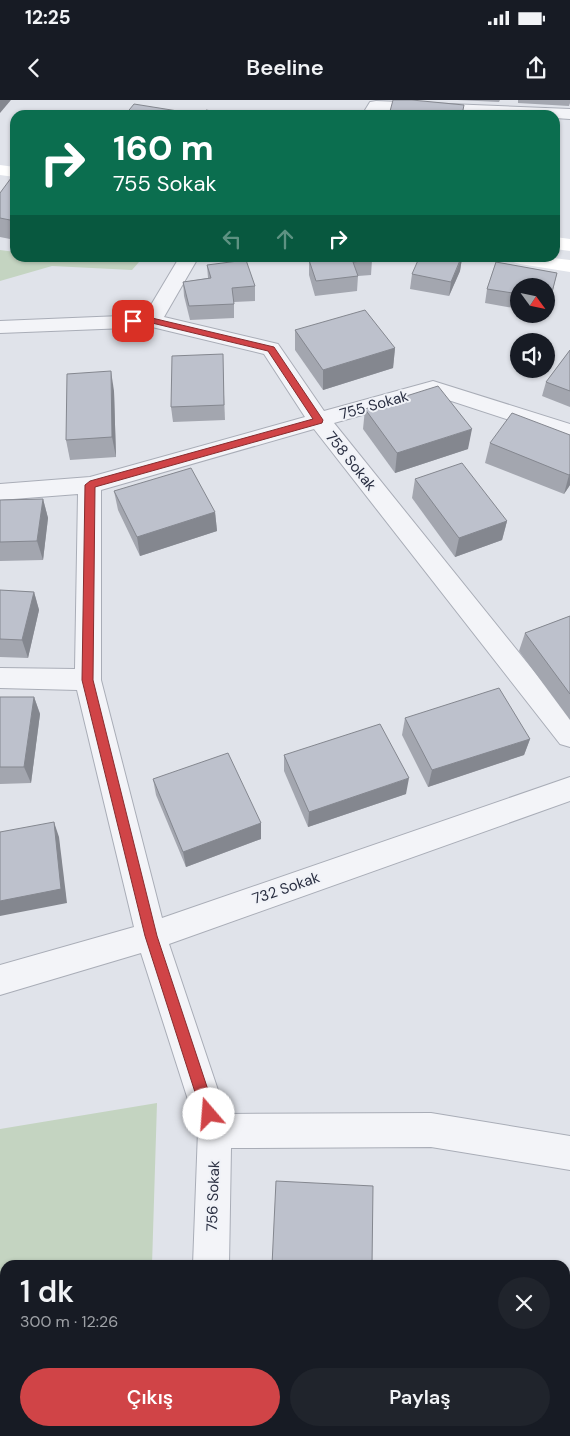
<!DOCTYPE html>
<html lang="tr">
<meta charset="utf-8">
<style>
:root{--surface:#171b24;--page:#20242c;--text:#f1f3f6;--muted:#9ea1a6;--accent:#d04447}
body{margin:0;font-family:"DM Sans",sans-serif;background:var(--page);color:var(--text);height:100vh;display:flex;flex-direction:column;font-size:19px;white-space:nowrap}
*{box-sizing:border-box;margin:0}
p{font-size:16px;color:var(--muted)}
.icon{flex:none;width:28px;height:28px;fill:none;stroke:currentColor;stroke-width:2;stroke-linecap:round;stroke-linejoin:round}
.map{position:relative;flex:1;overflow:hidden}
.details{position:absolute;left:0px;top:1160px;width:570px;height:176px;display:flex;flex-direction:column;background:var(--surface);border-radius:15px 15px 0 0;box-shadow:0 1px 4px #0004}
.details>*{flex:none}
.hud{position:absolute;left:10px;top:10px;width:550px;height:152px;border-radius:15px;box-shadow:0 1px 4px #0004;background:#0b6e4f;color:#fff;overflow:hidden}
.needle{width:32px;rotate:123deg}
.fabs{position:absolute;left:510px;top:178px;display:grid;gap:10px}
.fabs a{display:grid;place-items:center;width:45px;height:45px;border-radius:50%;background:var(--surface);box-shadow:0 1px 4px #0004;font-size:25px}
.pin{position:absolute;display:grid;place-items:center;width:42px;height:42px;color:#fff;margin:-21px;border-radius:10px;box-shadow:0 2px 8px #0006}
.me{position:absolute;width:55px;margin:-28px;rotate:342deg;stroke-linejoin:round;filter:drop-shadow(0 0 4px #0008)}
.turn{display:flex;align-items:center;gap:18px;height:105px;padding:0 20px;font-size:22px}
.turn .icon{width:65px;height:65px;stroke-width:2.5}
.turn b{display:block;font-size:35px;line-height:42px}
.lanes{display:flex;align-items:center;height:48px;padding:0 20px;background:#0003;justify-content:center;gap:25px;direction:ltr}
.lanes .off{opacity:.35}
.round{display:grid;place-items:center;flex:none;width:52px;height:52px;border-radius:26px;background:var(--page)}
.headline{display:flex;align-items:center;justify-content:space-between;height:85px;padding:0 20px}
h1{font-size:30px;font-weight:600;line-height:38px}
.cta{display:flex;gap:10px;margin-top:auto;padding:10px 20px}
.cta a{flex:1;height:58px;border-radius:30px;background:var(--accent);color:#fff;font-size:20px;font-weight:600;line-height:58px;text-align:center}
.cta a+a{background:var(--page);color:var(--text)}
.status{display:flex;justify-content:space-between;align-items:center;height:35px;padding:0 25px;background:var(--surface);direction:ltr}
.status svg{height:14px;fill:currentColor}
header{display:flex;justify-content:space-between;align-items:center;height:65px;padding:0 20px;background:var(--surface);font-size:22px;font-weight:600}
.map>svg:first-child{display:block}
.green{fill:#c4d4c1}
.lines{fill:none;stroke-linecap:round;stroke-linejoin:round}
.street-casing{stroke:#a9adb7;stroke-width:2}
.street{fill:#f3f4f8;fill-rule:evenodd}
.secondary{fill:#fff;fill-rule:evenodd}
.wall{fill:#a3a6af}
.shaded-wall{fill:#84878f}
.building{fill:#bdc1cc;stroke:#84878f}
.route{fill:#d04447;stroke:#872c2e}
.labels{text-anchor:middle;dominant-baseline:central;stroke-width:4;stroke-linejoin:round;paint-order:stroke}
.street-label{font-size:15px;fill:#292e41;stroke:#f0f2f7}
</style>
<div class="status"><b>12:25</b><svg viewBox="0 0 49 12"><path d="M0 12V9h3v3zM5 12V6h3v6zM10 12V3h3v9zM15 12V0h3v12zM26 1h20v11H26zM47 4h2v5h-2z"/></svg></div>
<header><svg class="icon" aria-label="back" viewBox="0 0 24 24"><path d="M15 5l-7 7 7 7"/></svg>Beeline<svg class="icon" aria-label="share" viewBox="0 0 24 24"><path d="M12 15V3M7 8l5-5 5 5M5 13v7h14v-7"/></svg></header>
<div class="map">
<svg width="570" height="1336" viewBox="0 0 570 1336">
<rect width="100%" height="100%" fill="#e0e3ea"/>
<!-- green -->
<g class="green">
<polygon points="0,150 15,152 15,158 84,158 139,162 132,170 52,166 0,181"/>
<polygon points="157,1003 152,1165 5,1165 5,1331 163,1331 164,1336 0,1336 0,1029"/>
</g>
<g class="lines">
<!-- street casing -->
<g class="street-casing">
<g id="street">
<polygon points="376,1 570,9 570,19 555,18 555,15 471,15 381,11 378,15 362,15 370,2"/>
<polygon points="179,158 198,158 164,217 278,244 324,311 433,281 570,324 570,340 433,295 334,323 570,616 570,647 560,644 314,329 101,390 101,580 162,818 570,677 570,701 169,844 226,1014 431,1013 570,1036 570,1070 431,1047 231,1048 229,1165 193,1165 198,1031 141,853 0,895 0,865 134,827 77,590 0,588 0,568 75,569 78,394 0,400 0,384 90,377 305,317 264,254 152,227 0,233 0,221 145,215"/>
<rect x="187" y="1331" width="38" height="5"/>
</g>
</g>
<!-- street -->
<use href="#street" class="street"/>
<!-- secondary -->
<g class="secondary">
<polygon points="0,65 15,67 15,77 0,75"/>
<polygon points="555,137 570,139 570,151 555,149"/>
<polygon points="511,158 553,158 570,160 570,172 520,164 513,162"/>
</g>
</g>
<!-- wall -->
<g class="wall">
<polygon points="457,0 500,0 499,2"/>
<polygon points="518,0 570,0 570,3 569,6 518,3"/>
<polygon points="15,75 15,140 0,137 0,93"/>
<polygon points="329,158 371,158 372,160 371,175 358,176 357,191 315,196 309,175 309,160"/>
<polygon points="462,158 460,171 449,196 410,189 412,174"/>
<polygon points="496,162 557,173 547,214 543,214 546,214 546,186 519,186 519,209 485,203 487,189"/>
<polygon points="207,165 255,186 255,201 234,202 234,218 190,220 184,196 183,182 208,178"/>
<polygon points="295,230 395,248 393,268 323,290 295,250"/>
<polygon points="570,250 570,307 542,296 546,282"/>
<polygon points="223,269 225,320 173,322 171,307"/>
<polygon points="114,291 116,357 70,360 66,340"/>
<polygon points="365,309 468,349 395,373 363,329"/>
<polygon points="570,335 570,385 564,394 485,363 490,343"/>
<polygon points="415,379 507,421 502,440 455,457 412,398"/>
<polygon points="114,391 215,412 217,431 140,456 118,410"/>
<polygon points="43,399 48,418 43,460 0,461 0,400"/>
<polygon points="0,490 34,492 39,510 28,558 0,557"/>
<polygon points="570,516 570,620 519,551 525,533"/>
<polygon points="0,597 34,597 40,614 31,683 0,684"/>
<polygon points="405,618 530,639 524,655 428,687 402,635"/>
<polygon points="284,655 406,694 308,727 284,671"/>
<polygon points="153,679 261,723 261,739 186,767 156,695"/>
</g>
<!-- shaded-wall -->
<g class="shaded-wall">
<polygon points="0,0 11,0 0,13"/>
<polygon points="462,158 460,171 449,196 451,182"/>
<polygon points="395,248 393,268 323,290 323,270"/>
<polygon points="111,271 114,291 116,357 112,337"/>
<polygon points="472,329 468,349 395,373 397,353"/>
<polygon points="570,374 570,385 564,394 569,375"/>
<polygon points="43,399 48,418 43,460 37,441"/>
<polygon points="215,412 217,431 140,456 137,437"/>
<polygon points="507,421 502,440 455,457 459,438"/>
<polygon points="34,492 39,510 28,558 22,540"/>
<polygon points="34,597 40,614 31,683 24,667"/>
<polygon points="530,639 524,655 428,687 432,670"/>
<polygon points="409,678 406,694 308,727 309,712"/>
<polygon points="54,722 59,737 67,803 0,816 0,801"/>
<polygon points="261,723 261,739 186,767 183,752"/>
</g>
<!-- building -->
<g class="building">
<polygon points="393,0 412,0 464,5 462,15 389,15"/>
<polygon points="134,4 184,12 181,15 125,15"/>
<polygon points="206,10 234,15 202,15"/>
<polygon points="555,68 558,69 555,82"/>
<polygon points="14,74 15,75 15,121 0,118 0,93"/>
<polygon points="332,158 371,158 372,160 353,162 358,176 316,181 309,160"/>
<polygon points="419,158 461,158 451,182 412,174"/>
<polygon points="246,160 255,186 232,188 234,204 189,206 183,182 211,178 207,165"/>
<polygon points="496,162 557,173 550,200 546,199 546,186 519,186 519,194 487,189"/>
<polygon points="365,210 395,248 323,270 295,230"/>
<polygon points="570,250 570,291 546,282"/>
<polygon points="223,254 224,305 171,307 172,256"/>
<polygon points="111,271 112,337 66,340 67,274"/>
<polygon points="438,286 472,329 397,353 365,309"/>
<polygon points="512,313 570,335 570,374 569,375 490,343"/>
<polygon points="462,363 507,421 459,438 415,379"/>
<polygon points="191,368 215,412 137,437 114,391"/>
<polygon points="43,399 37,441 0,442 0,400"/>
<polygon points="0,490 34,492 22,540 0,539"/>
<polygon points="570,516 570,594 525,533"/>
<polygon points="499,588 530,639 432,670 405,618"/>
<polygon points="0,597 34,597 24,667 0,667"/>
<polygon points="380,624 409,678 309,712 284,655"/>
<polygon points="228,653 261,723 183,752 153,679"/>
<polygon points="54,722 61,789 0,801 0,732"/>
<polygon points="276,1081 373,1086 372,1165 272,1165"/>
</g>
<!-- route -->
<polygon class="route" points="152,218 274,247 323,320 322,323 95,387 93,580 157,836 216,1014 214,1018 209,1020 204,1018 202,1014 145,836 82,580 85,385 90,381 313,319 268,251 152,223 133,224 129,221 133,219"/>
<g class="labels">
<!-- street labels -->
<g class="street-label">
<text transform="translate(374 305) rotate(-16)">755 Sokak</text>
<text transform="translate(351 361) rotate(51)">758 Sokak</text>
<text transform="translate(286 788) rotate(-19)">732 Sokak</text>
<text transform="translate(213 1096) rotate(-88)">756 Sokak</text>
</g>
</g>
</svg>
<div class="fabs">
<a><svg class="needle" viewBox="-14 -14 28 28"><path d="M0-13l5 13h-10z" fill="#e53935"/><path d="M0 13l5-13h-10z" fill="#9ea1a6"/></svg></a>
<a><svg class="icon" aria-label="sound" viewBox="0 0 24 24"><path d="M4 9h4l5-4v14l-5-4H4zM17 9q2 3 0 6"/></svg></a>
</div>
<div class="pin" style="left:133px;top:221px;background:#d93025"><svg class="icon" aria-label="arrive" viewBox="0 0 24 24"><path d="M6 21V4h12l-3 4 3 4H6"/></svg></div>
<svg class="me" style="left:209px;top:1014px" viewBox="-20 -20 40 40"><circle r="19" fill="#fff"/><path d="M0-13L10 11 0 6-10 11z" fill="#d04447"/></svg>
<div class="hud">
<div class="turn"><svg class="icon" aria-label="right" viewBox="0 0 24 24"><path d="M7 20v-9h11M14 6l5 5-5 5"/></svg><div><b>160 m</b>755 Sokak</div></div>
<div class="lanes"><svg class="icon off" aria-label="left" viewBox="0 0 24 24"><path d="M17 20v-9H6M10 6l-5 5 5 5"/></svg><svg class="icon off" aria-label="ahead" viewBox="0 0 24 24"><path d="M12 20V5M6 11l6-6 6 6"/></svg><svg class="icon" aria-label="right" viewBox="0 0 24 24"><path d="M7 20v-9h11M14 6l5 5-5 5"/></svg></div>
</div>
<section class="details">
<div class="headline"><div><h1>1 dk</h1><p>300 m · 12:26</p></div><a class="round"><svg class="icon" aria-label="close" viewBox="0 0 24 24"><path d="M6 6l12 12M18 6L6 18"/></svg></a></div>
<div class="cta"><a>Çıkış</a><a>Paylaş</a></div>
</section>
</div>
